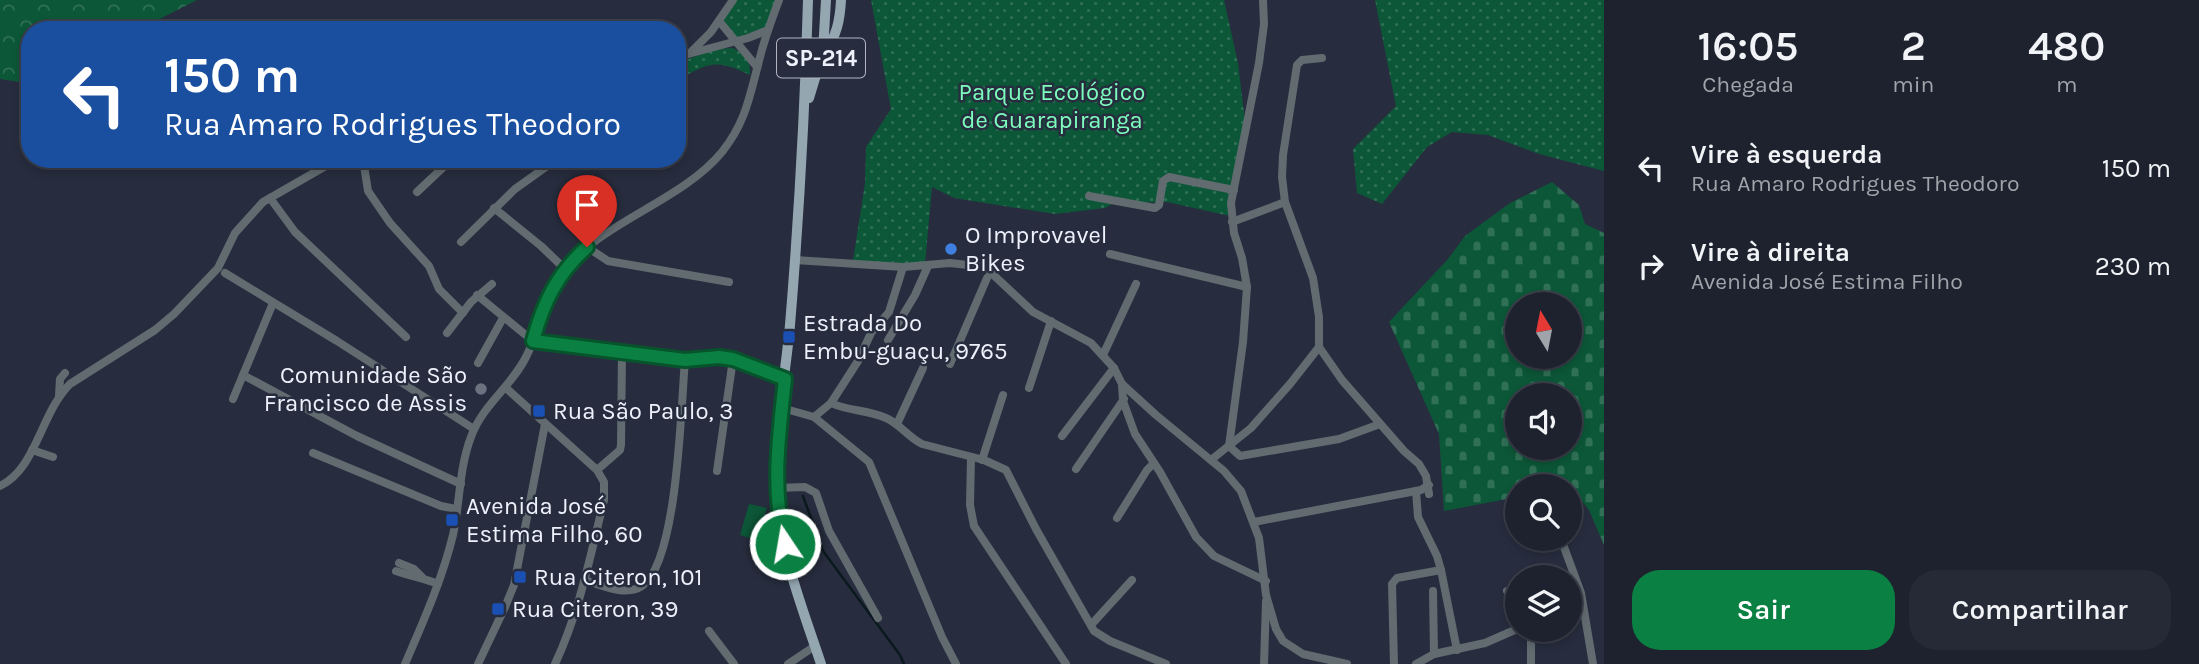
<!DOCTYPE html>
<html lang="pt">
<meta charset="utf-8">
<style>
:root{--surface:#1d222e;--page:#252a36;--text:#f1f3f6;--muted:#a0a4aa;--line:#3b3f4a;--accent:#0b8043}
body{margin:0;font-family:Karla,sans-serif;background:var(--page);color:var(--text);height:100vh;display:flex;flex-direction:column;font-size:26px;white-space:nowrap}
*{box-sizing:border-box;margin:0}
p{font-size:23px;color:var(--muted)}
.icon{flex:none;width:38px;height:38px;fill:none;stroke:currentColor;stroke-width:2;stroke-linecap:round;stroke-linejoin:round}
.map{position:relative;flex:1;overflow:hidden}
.drawer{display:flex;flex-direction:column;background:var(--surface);width:595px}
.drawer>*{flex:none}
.banner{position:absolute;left:21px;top:21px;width:665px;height:147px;border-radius:28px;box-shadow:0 4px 10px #0003,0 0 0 2px var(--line);background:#1a4fa0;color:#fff;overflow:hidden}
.needle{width:46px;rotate:350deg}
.tools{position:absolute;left:1505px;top:292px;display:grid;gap:14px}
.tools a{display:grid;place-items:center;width:77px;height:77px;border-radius:50%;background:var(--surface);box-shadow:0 4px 10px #0003,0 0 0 2px var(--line);font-size:35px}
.pin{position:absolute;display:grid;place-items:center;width:60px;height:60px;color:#fff;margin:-72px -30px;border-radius:50% 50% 50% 0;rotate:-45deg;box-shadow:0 0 7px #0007}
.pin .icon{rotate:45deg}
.me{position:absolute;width:77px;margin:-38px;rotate:348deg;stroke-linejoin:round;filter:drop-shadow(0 0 5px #0008)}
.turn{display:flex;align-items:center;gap:24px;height:147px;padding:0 28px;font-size:32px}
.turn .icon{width:91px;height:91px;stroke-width:2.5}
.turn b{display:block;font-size:49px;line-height:60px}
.eta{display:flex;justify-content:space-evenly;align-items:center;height:119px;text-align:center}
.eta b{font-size:42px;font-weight:600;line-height:49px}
.button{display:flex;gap:14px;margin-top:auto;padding:14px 28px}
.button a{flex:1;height:80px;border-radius:28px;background:var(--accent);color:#fff;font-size:28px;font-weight:600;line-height:80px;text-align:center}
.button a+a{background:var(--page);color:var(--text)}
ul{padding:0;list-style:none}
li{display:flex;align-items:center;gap:21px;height:98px;padding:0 28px}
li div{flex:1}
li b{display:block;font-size:26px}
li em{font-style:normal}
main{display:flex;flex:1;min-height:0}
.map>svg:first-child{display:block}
.green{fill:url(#green-dots)}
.forest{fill:url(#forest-crowns)}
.cemetery{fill:url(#cemetery-stones);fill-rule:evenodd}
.pitch{fill:#0c5738}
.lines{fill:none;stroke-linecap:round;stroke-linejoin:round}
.stream{stroke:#0a191e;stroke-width:2.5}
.minor{stroke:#616b70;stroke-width:8}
.major{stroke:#94a7b1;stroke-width:10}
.route-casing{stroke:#07532c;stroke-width:18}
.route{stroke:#0b8043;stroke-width:12}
.shop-dot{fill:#3f7fe0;stroke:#272d3e;stroke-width:2.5}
.transit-dot{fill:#1a4fb4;stroke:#272d3e;stroke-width:2.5}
.worship-dot{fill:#6b7280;stroke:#272d3e;stroke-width:2.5}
.labels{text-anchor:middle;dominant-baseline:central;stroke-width:5;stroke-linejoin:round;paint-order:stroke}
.shield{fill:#272d3e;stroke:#b2b6c3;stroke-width:2}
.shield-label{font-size:23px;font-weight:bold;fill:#edf1fc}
.park-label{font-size:24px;fill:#7dfdbd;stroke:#272d3e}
.poi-label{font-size:24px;fill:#edf1fc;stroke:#272d3e;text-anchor:start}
</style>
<main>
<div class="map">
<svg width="1604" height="664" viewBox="0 0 1604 664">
<defs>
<pattern id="green-dots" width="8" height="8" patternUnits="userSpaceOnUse" patternTransform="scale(1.75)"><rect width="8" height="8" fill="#0c5738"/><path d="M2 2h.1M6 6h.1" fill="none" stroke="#307056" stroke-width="1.8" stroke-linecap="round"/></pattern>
<pattern id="forest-crowns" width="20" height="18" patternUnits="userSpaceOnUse" patternTransform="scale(1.75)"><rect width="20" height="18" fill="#0c5738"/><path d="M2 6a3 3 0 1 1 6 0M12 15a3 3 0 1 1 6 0" fill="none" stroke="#307056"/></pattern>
<pattern id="cemetery-stones" width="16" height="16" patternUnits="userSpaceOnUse" patternTransform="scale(1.75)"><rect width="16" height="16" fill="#0c5738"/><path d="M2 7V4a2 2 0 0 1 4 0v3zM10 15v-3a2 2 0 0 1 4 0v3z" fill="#307056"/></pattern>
</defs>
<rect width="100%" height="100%" fill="#272d3e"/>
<!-- green -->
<g class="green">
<polygon points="733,0 779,0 768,28 737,40 719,21"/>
<polygon points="871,0 1224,0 1238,63 1245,121 1230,216 1167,202 1114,203 1105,208 1055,214 954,198 932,187 925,264 853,261 865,183 866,147 891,109"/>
<polygon points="1375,0 1604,0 1604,171 1539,154 1488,135 1452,132 1427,147 1382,204 1357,193 1353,149 1396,106"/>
<path d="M733 48C745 55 751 61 750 75 716 59 711 62 679 79L677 63 716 49Z"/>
</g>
<!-- forest -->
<polygon class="forest" points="0,0 197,0 138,30 30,30 30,81 26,83 0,79"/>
<!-- cemetery -->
<path class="cemetery" d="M1552 182 1579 205 1585 224 1604 233V545L1589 510 1570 486H1517V497L1444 511 1439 434 1389 322 1448 259 1465 236 1510 203ZM1517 304H1570V357H1517ZM1517 396H1570V448H1517Z"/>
<!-- pitch -->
<polygon class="pitch" points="749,504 767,508 756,540 740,535"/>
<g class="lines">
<!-- stream -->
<polyline class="stream" points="803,496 823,551 900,655 904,664"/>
<!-- minor -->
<g class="minor">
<polyline points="1263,0 1264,24 1259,63 1231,203 1234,233 1242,258 1247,287 1243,342 1229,446 1240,456 1339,439 1380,424"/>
<polyline points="719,21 757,67"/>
<polyline points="691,52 711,32 733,0"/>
<polyline points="677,57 748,38 768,30"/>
<polyline points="1322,58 1302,60 1297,65 1283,155 1282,177 1285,202 1313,278 1319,317 1319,347 1342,380 1404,451 1419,464 1426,476 1429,494"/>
<polyline points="363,159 368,191 390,223 429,266 439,289 463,313"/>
<polyline points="417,192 452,159"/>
<polyline points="1089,196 1155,208 1159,205 1163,181 1169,177 1234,190"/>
<polyline points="270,198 295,232 406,337"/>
<polyline points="494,208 541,246 565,269"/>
<polyline points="1232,222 1285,202"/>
<polyline points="461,242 515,189 557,159"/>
<polyline points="587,247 608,261 729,282"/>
<polyline points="1110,254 1247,287"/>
<polyline points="795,260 903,267 950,263 985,267 1033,312 1091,343 1114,368 1122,384 1156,415 1224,471 1241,491 1259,538 1266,595 1276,629 1283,641 1303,654 1347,664"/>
<polyline points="225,273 337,341 474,429"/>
<polyline points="477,295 533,341 685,360 719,357 733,359 785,379"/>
<polyline points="447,333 471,302 492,284"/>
<polyline points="888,340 915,295 928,266"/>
<polyline points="1103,355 1136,284"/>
<polyline points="478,363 503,318"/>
<polyline points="950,364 987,278"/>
<polyline points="243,375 357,436 461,484"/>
<polyline points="1122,384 1123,401 1135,434 1160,472 1196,537 1214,556 1266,581"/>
<path d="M506 388 597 470 604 482V500C590 557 580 610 555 664"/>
<polyline points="1029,388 1051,321"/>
<polyline points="59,395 60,379 65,373"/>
<polyline points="233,399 273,303"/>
<path d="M831 403C848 411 868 410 886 418 900 424 908 437 922 444L984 460 1006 470 1036 529 1094 631 1110 641 1166 664"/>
<polyline points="782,408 814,417 869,462 942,637 956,664"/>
<polyline points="814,417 831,403 858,361 871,333 889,312 903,267"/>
<polyline points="897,424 923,368"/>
<polyline points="1062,436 1114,368"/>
<polyline points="32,450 53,457"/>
<polyline points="313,453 441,506 456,509"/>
<polyline points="971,457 970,505 974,526 1066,664"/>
<polyline points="982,460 1003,395"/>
<polyline points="1211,460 1251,428 1290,384 1319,347"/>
<polyline points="1076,469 1124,399"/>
<polyline points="597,470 620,450 621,445 622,353"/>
<polyline points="717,471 733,359"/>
<path d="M0 486C37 468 40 414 70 384L155 330 174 314 218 268 235 233 263 202 338 159"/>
<polyline points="776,488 805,487 816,493 829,531 878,618"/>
<polyline points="1416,491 1418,517 1437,556 1441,570 1457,650"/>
<polyline points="1117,518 1147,470 1154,463"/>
<polyline points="1254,522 1421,490 1429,485"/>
<polyline points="1561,539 1581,593 1593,664"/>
<polyline points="399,563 414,569 422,577"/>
<path d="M396 571C410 576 424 578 438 584"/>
<path d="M585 580C601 585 626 597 642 586 678 562 681 404 685 360"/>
<polyline points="1433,591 1434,654"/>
<polyline points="1507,591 1517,609"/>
<polyline points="1091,625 1132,580"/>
<polyline points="1529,630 1531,640 1531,664"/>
<polyline points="709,631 734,664"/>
<path d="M405 664C423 622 442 580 453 535 460 503 459 468 471 437 482 405 513 385 527 355 539 331 541 304 556 281 595 222 678 205 722 152 745 123 749 99 758 65 763 43 771 21 779 0"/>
<polyline points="478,664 505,607 514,585 545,424"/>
<polyline points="788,664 815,646"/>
<polyline points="1264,664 1266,601"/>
<polyline points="1394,664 1392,584 1397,578 1441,570"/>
<polyline points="1416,664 1434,654 1485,643 1517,629"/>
</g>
<!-- major -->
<g class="major">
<path d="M808 0C805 108 799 216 790 325 785 381 771 449 777 505 783 559 804 613 821 664"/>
<path d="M824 52C837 37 840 19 841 0"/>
<polyline points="809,98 823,52 826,0"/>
</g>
</g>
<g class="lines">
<!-- route casing -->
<g class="route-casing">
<path id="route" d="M587 247C557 274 543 303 533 341L685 360 719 357 733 359 785 379C779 436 771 486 785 544"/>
</g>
<!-- route -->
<use href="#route" class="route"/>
</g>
<!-- markers -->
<circle class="shop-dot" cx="951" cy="249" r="7"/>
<g class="transit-dot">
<rect x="782" y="330" width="14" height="14" rx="3.5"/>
<rect x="532" y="404" width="14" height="14" rx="3.5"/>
<rect x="445" y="513" width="14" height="14" rx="3.5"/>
<rect x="513" y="570" width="14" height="14" rx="3.5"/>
<rect x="491" y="602" width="14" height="14" rx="3.5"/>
</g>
<circle class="worship-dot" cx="481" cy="389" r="7"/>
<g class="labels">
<!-- shield labels -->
<rect class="shield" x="777" y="38.5" width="88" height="39" rx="5"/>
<g class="shield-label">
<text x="821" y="58">SP-214</text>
</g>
<!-- park labels -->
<g class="park-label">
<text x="1052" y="92">Parque Ecológico<tspan x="1052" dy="28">de Guarapiranga</tspan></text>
</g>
<!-- poi labels -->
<g class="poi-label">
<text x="965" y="235">O Improvavel<tspan x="965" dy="28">Bikes</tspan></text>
<text x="803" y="323">Estrada Do<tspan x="803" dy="28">Embu-guaçu, 9765</tspan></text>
<text x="467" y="375" text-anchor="end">Comunidade São<tspan x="467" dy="28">Francisco de Assis</tspan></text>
<text x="553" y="411">Rua São Paulo, 3</text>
<text x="466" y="506">Avenida José<tspan x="466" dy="28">Estima Filho, 60</tspan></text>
<text x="534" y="577">Rua Citeron, 101</text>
<text x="512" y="609">Rua Citeron, 39</text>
</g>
</g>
</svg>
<div class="tools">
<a><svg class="needle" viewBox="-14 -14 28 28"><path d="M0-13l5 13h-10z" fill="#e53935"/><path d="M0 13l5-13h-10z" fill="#a0a4aa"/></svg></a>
<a><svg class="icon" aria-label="sound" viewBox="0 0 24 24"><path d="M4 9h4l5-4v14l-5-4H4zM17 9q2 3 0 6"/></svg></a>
<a><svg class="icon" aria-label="search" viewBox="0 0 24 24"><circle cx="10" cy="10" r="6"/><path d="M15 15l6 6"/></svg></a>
<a><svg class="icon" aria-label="layers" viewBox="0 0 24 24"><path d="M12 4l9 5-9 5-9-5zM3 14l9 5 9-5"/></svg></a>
</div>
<div class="pin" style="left:587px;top:247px;background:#d93025"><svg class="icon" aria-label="arrive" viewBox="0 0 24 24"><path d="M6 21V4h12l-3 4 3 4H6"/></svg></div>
<svg class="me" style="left:785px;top:544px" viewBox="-20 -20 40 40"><circle r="17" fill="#0b8043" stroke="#fff" stroke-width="3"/><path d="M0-11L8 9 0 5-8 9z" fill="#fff"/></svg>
<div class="banner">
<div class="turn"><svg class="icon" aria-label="left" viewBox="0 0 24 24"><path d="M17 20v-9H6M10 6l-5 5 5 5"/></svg><div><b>150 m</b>Rua Amaro Rodrigues Theodoro</div></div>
</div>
</div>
<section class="drawer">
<div class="eta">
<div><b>16:05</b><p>Chegada</p></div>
<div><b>2</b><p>min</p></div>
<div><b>480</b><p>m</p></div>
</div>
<ul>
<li><svg class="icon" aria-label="left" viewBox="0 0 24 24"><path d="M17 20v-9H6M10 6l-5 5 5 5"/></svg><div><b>Vire à esquerda</b><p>Rua Amaro Rodrigues Theodoro</p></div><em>150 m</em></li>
<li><svg class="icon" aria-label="right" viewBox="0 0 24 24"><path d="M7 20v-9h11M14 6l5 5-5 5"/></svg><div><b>Vire à direita</b><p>Avenida José Estima Filho</p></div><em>230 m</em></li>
</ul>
<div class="button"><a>Sair</a><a>Compartilhar</a></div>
</section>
</main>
